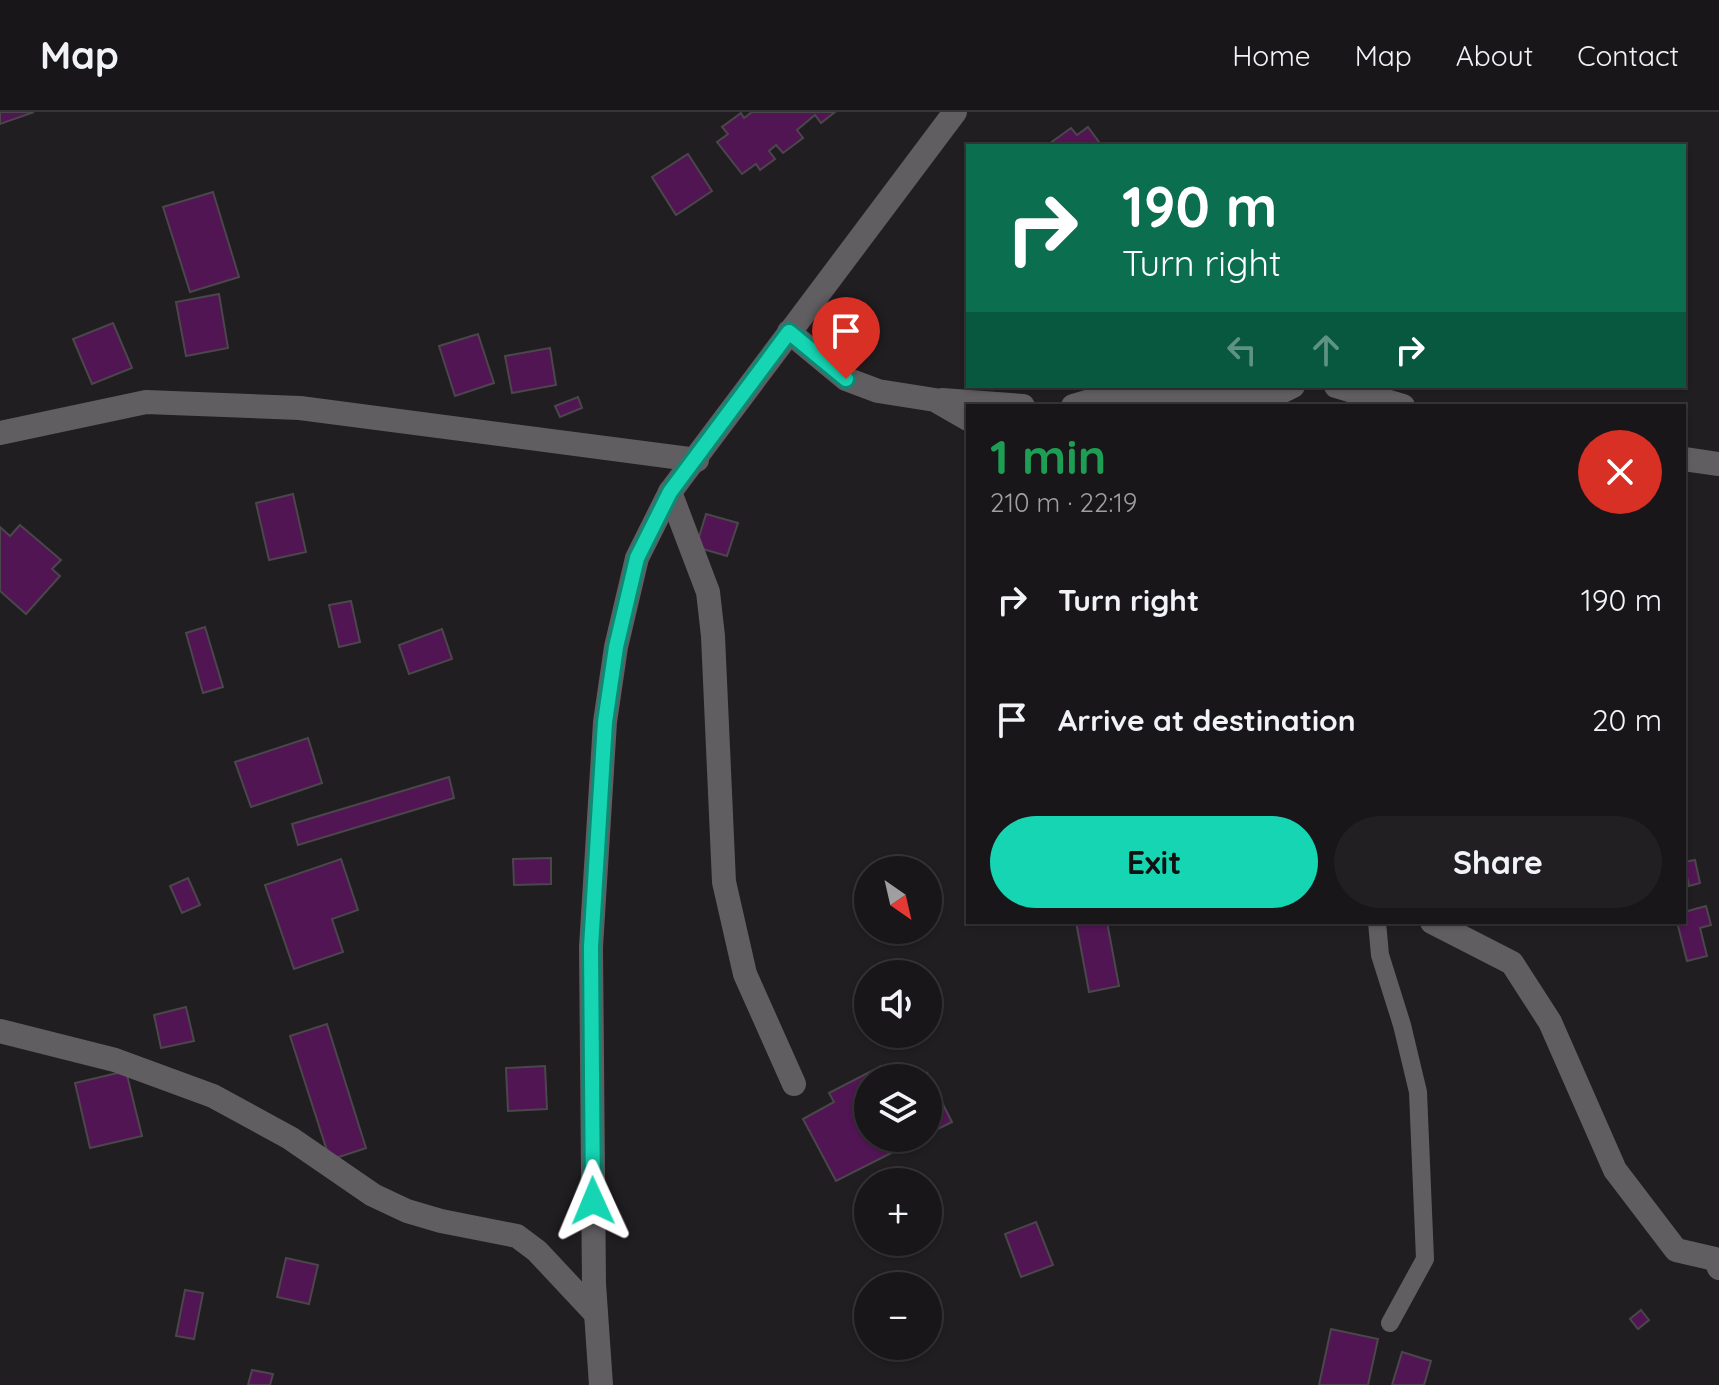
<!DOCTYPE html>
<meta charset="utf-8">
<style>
:root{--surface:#181618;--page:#211f21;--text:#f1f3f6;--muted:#9f9fa2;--line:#363537;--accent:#16d5b3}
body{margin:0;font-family:Quicksand,sans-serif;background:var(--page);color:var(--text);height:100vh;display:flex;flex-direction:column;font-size:30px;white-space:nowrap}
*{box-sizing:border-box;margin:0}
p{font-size:26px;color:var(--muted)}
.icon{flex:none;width:44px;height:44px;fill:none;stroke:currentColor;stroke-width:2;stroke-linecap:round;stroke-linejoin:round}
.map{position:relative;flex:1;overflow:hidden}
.panel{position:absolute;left:966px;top:292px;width:720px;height:520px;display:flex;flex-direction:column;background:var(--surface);border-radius:0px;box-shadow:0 2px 6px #0004,0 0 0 2px var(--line)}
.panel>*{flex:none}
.guide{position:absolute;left:966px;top:32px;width:720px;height:244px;border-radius:0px;box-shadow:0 2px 6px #0004,0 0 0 2px var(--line);background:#0b6e4f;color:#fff;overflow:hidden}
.needle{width:52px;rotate:146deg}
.buttons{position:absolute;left:854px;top:744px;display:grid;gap:16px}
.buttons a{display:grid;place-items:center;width:88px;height:88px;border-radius:50%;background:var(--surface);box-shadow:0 2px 6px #0004,0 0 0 2px var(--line);font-size:40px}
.pin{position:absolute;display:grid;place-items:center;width:68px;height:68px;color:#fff;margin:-82px -34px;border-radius:50% 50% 50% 0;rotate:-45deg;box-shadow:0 0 8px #0007}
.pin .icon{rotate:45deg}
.me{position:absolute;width:88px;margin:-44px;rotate:359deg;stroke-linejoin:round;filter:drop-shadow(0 0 6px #0008)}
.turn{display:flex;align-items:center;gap:28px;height:168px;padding:0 24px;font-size:36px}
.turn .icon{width:104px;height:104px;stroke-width:2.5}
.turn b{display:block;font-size:56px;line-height:68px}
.lanes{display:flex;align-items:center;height:76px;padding:0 24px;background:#0003;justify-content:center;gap:40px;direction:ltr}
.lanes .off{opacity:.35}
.round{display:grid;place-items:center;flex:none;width:84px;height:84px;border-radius:42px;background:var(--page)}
.overview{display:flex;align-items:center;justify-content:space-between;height:136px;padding:0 24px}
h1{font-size:48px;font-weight:800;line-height:60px;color:#1e9e55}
.cta{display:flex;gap:16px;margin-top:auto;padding:16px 24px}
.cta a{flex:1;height:92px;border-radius:48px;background:var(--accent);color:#111;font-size:32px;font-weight:800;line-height:92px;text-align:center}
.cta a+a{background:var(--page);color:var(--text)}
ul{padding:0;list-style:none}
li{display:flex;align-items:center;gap:24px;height:120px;padding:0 24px}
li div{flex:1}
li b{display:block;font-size:30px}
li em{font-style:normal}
header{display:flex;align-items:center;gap:48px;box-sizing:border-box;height:112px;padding:0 40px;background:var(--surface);border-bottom:2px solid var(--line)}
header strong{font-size:38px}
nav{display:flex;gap:44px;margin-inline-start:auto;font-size:28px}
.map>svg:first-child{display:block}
.building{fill:#511554;stroke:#4a474a;stroke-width:2}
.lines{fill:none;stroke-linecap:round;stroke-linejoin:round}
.lane{stroke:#615e62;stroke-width:18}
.street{stroke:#615e62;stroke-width:24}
.route-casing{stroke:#0e8a74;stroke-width:20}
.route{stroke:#16d5b3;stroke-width:14}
</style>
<header>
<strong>Map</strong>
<nav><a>Home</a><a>Map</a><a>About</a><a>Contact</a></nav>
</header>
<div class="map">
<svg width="1719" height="1273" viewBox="0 0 1719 1273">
<rect width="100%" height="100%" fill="#201e20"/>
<!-- building -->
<g class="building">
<polygon points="0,0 34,0 0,12"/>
<polygon points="752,0 835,0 821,11 815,3 797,18 803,26 783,41 776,33 769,39 775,47 760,58 756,52 742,62 717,30 728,22 722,15 741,1 744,6"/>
<polygon points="1088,15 1102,34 1046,34 1071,16 1077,23"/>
<polygon points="688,42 712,79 676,103 652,65"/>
<polygon points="213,80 239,165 190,180 163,95"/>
<polygon points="219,182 228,236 186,244 176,190"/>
<polygon points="113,211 132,256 92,272 73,227"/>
<polygon points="478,222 494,271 455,284 439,234"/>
<polygon points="550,236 556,273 512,281 505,244"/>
<polygon points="578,285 582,296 560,305 555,294"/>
<polygon points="293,382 306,440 269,448 256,391"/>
<polygon points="706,402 738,411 727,444 696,435"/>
<polygon points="20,413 61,448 52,457 60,464 26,502 0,479 0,415 10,424"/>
<polygon points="351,489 360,530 339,535 329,493"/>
<polygon points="205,515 223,575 203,581 186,521"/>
<polygon points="442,517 452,547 409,562 399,533"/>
<polygon points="308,626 322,671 251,695 235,650"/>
<polygon points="449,665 454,686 298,733 292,712"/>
<polygon points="551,746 551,772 514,773 513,747"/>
<polygon points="341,747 358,798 332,807 343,840 294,857 265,773"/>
<polygon points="1695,748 1700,771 1689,774 1684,750"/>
<polygon points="188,766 200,793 182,801 170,774"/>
<polygon points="1706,794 1711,813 1700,816 1707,844 1687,849 1677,810 1684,810 1684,800"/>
<polygon points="1076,810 1107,810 1119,874 1089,880"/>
<polygon points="186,895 194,929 161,936 154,903"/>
<polygon points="327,912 366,1036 330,1048 290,924"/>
<polygon points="545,954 547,997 508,999 506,956"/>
<polygon points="881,954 887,966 868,966 868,1026 921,1026 836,1069 803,1007 834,990 829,981"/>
<polygon points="126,959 142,1024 90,1036 75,971"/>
<polygon points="927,961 952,1010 928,1022 928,966 918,966"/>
<polygon points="1036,1110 1053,1153 1021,1165 1005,1122"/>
<polygon points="286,1146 318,1153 309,1192 277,1185"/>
<polygon points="185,1178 203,1181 194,1227 176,1224"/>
<polygon points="1641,1198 1649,1208 1638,1217 1630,1207"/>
<polygon points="1331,1217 1378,1227 1368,1273 1319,1273"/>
<polygon points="1402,1240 1431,1249 1424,1273 1392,1273"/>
<polygon points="252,1258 273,1262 270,1273 248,1273"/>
</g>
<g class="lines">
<!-- lane -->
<polyline class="lane" points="1377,810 1380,843 1402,913 1418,980 1425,1147 1390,1211"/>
<!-- street -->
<g class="street">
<polyline points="789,220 846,267 878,279 935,288 968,307"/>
<polyline points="1336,274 1403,294"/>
<polyline points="942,288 1023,294"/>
<polyline points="1073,294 1124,279 1198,290 1269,286 1293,274"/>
<polyline points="0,321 146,290 300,296 697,348"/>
<polyline points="1684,347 1719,352"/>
<polyline points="670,380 708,480 713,524 724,770 745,862 794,972"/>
<polyline points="1432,810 1512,851 1550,910 1615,1058 1676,1138 1715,1147 1719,1156"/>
<polyline points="0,919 115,948 213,984 290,1026 373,1083 407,1099 441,1109 517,1124 537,1139 596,1202"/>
<polyline points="601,1273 594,1172 591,835 605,610 616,535 637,446 670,380 955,0"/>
</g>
</g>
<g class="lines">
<!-- route casing -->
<g class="route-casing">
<polyline id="route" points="593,1089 591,835 605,610 616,535 637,446 670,380 789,220 846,267"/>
</g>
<!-- route -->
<use href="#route" class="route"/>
</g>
</svg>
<div class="buttons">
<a><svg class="needle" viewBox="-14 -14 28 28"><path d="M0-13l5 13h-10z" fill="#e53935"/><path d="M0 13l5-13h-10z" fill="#9f9fa2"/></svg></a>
<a><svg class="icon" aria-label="sound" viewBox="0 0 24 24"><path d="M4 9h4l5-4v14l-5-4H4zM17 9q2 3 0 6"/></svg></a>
<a><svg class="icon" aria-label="layers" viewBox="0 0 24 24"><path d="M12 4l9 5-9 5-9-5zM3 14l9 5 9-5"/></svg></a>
<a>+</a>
<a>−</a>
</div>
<div class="pin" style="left:846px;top:267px;background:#d93025"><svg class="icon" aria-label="arrive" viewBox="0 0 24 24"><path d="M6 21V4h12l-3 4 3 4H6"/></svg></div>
<svg class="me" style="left:593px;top:1089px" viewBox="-20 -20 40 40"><path d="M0-17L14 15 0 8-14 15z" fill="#16d5b3" stroke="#fff" stroke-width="4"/></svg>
<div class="guide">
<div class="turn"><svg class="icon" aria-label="right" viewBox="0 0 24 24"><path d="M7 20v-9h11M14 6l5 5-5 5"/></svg><div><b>190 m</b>Turn right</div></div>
<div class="lanes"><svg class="icon off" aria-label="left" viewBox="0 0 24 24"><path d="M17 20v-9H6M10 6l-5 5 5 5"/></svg><svg class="icon off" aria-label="ahead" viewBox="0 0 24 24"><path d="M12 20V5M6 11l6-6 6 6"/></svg><svg class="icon" aria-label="right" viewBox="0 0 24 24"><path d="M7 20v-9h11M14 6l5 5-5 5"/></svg></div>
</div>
<section class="panel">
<div class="overview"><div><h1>1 min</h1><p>210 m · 22:19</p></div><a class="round" style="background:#d93025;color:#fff"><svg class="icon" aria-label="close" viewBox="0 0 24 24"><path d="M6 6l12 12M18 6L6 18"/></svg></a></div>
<ul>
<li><svg class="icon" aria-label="right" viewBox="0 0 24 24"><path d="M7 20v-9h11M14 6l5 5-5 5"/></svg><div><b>Turn right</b></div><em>190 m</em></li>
<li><svg class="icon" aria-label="arrive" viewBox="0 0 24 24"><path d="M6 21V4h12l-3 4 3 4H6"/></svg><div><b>Arrive at destination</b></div><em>20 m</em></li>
</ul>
<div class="cta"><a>Exit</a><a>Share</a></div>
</section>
</div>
